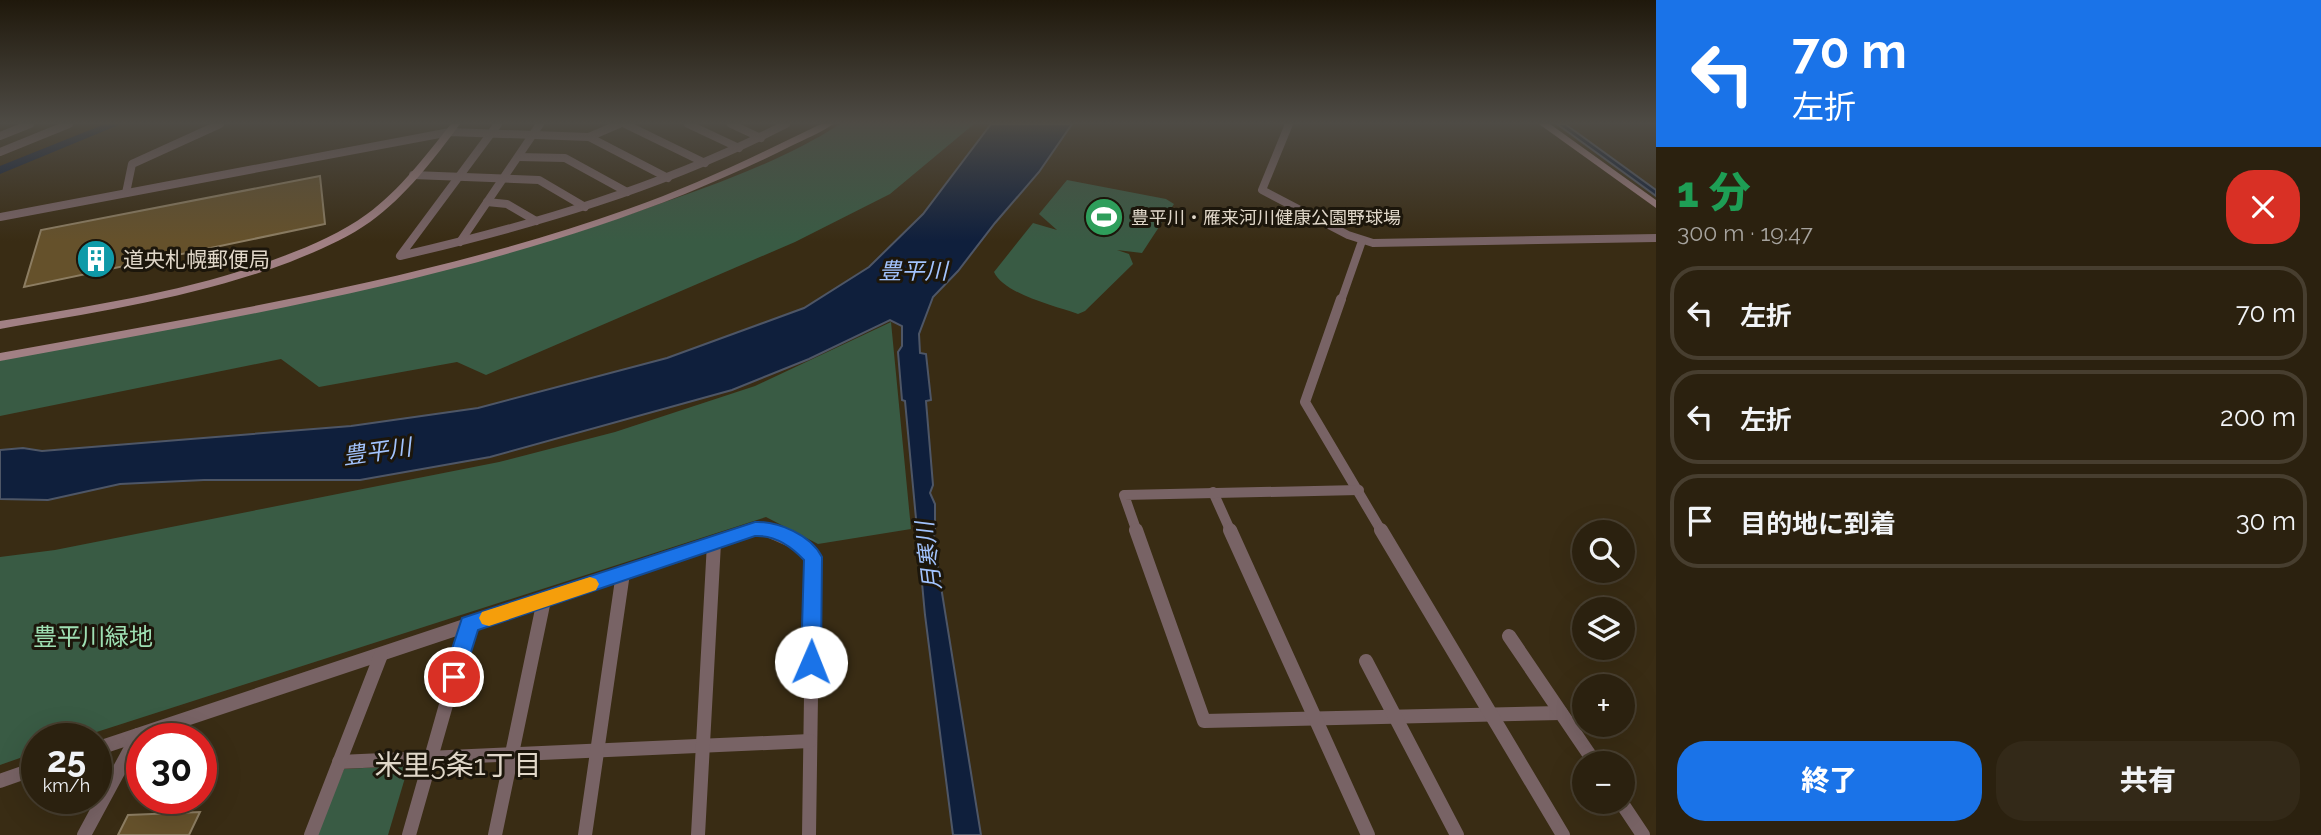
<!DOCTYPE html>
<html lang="ja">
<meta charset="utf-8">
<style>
:root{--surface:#2b210f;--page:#332918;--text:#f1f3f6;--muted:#a6a39e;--line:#473e2f;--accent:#1a73e8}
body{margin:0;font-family:Raleway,"Noto Sans JP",sans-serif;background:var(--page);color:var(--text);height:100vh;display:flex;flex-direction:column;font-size:26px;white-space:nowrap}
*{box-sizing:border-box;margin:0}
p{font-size:23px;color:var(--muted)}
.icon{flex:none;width:38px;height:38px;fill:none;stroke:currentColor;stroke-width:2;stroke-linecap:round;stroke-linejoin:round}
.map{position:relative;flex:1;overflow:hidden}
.details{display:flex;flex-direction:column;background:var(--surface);width:665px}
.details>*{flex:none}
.hud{background:#1a73e8;color:#fff;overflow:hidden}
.buttons{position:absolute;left:1572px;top:520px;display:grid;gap:14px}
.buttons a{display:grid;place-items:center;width:63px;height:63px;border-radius:50%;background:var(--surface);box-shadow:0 7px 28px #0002,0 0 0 2px var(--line);font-size:35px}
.speed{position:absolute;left:21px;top:723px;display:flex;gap:14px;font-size:35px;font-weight:700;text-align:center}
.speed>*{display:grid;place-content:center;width:91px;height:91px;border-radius:50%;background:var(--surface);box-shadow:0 7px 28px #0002,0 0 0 2px var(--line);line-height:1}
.speed small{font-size:18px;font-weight:400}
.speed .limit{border:10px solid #d22;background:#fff;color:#111}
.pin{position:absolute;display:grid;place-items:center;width:60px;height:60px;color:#fff;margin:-30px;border:4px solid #fff;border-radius:50%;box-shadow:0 2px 7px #0007}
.me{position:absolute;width:77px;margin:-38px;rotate:1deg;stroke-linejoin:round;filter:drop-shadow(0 0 5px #0008)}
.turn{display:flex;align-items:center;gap:24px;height:147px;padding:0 21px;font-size:32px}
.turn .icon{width:91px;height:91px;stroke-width:2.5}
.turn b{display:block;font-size:49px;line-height:60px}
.round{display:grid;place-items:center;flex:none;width:74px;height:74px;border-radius:28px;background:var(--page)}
.headline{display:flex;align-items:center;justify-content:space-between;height:119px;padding:0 21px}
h1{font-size:42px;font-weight:800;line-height:52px;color:#1e9e55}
.primary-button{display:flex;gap:14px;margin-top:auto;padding:14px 21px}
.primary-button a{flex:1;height:80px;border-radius:28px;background:var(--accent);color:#fff;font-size:28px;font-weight:800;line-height:80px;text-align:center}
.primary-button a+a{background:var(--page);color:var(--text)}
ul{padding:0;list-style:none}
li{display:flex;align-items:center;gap:21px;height:94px;margin:0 14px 10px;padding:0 7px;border:4px solid var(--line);border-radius:28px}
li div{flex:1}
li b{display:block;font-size:26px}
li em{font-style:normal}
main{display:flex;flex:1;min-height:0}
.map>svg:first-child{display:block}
.green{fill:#395b44}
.water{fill:#0f1f3c;stroke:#4e5666;stroke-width:2}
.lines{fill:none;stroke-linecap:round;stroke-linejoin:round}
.river{fill:#0f1f3c;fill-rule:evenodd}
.building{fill:#65512b;stroke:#8c7d62;stroke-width:2}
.street-far2{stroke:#786365;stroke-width:8}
.street-far1{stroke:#786365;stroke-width:10}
.street{stroke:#786365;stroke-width:14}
.secondary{fill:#a18084;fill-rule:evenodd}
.route{fill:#1a73e8;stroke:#114b97;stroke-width:2}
.slow{fill:#f59e0b}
.labels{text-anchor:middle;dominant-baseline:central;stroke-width:6;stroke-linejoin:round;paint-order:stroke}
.far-poi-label{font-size:18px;fill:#e0d7c9;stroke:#1c160b;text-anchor:start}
.poi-label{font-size:21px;fill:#e0d7c9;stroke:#1c160b;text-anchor:start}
.water-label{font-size:23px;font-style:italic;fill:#a2c3fd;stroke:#1c160b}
.near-park-label{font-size:24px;fill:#9fe0b3;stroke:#1c160b}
.near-neighbourhood-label{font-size:28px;fill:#e0d7c9;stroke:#1c160b}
</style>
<main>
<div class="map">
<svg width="1656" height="835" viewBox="0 0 1656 835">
<rect width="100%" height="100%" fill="#392c14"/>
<!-- green -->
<g class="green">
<path d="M840 124H974L890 194 795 242 486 375 457 362 319 387 281 359 0 416V360C217 319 436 284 645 209 711 186 781 162 840 124Z"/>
<path d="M1067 180 1166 199 1174 204 1142 253 1117 250 1129 254 1133 264 1085 311 1078 314C1055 306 1004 294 994 272L1033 223 1057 230 1039 214Z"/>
<polygon points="891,322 911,529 818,544 766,517 78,738 37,738 37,752 0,765 0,557 55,550 499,462 615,432 755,386"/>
<polygon points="404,766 407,771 388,835 316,835 344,769"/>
</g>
<!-- water -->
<g class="water">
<polygon points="991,124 1072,124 1039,172 995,223 958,271 933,297 919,334 920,353 926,354 931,400 926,401 933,485 930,493 935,504 935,534 933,537 981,835 953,835 925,615 905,401 902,400 898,352 902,346 902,326 890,320 809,359 732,390 490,457 360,480 204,480 120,484 48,500 0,499 0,450 23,448 42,451 351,426 478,408 667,358 804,308 869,267 923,214"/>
<polygon points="1557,124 1565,124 1656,190 1656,196"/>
</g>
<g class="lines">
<!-- river -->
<polygon class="river" points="105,124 121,124 0,174 0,166"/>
</g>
<!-- building -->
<g class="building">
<polygon points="320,176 325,224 24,287 41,230"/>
<polygon points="200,812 189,835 118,835 128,815"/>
</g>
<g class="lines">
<!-- street-far2 -->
<g class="street-far2">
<path d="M498 124 400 256C534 225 663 187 786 124"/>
<polyline points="625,124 705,163"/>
<polyline points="688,124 739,148"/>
<polyline points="731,124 761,138"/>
<polyline points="1289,124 1262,190 1348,235 1373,243 1656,238"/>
<polyline points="0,136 30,124"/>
<polyline points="589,137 668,178"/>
<polyline points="0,152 69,124"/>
<polyline points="519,157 565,158 627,192"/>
<polyline points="413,175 539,180 585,207"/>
<polyline points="126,193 132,164 220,124"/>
<polyline points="487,202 507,204 536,221"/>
<polyline points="0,217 450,132 589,137 619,124"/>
<polyline points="460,242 540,124"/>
<polyline points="1341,301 1362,241"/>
</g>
<!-- street-far1 -->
<g class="street-far1">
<polyline points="1341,299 1305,402 1382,532"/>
<polyline points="1213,492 1231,532"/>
<polyline points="747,532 755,529 775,532"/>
<polyline points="1137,532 1124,495 1359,490"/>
</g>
<!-- street -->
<g class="street">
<polyline points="768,530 793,541 813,557 809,835"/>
<polyline points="1136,530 1204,721 1561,713"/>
<polyline points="1230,530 1368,835"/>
<polyline points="1381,530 1563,835"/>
<polyline points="1509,636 1595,763"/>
<polyline points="1366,661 1457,835"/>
<polyline points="96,749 752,530"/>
<polyline points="339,762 810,741"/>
<polyline points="0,781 37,768"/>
<polyline points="1621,802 1643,835"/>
<polyline points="84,835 138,735"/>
<polyline points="311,835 381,655"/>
<polyline points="409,835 469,624"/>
<polyline points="495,835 544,600"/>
<polyline points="585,835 623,573"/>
<polyline points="698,835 714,543"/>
</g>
<!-- secondary -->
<g class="secondary">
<path d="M451 124H460C434 159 406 196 370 222 346 239 317 251 290 262 197 297 98 312 0 329V321C95 305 191 291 281 257 311 246 341 233 367 214 400 190 425 156 451 124Z"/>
<path d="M821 124H833C821 133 805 139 791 146 756 164 721 179 685 194 466 281 230 318 0 361V353C210 314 425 281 628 209 694 186 757 155 821 124Z"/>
<polygon points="1539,124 1550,124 1656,200 1656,208"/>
</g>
</g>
<!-- sky -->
<linearGradient id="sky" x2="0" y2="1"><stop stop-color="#1f180b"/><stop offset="0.51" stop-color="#4e4b45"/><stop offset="1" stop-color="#4e4b45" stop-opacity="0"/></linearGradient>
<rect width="1656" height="241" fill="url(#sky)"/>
<!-- route -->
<path class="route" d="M755 522C778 521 811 535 822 557L821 662 818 668 811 671 804 668 801 662 804 560C791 546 774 535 755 536L478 630 461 684 454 687 446 684 443 677 462 618Z"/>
<!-- slow -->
<polygon class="slow" points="590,577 596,579 599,584 596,590 489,626 482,624 479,618 482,612"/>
<!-- icons -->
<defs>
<g id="stadium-disc" transform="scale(2.0125)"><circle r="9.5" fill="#2e9e5b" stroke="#1c160b"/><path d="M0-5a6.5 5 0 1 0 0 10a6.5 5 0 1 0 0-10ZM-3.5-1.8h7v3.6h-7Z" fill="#fff"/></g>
<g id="building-disc" transform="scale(2.0125)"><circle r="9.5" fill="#0f9aa8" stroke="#1c160b"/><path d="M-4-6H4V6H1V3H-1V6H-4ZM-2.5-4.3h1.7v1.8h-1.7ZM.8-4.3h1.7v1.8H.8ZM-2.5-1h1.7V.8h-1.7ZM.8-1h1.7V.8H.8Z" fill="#fff"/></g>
</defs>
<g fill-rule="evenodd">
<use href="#stadium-disc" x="1104" y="217"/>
<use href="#building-disc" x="96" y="259"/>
</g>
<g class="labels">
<!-- far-poi labels -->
<g class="far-poi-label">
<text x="1131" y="217">豊平川・雁来河川健康公園野球場</text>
</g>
<!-- poi labels -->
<g class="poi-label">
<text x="123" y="259">道央札幌郵便局</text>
</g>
<!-- water labels -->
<g class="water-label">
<text x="913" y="270">豊平川</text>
<text transform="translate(377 451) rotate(-8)">豊平川</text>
<text transform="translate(928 556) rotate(-97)">月寒川</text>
</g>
<!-- near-park labels -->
<g class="near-park-label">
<text x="93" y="636">豊平川緑地</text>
</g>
<!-- near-neighbourhood labels -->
<g class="near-neighbourhood-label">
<text x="458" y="765">米里5条1丁目</text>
</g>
</g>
</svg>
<div class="buttons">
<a><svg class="icon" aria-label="search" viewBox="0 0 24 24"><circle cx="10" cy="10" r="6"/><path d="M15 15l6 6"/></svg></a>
<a><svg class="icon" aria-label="layers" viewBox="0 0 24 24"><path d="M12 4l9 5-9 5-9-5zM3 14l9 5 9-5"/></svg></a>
<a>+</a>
<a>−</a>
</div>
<div class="speed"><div>25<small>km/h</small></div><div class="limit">30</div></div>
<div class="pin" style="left:454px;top:677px;background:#d93025"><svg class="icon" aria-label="arrive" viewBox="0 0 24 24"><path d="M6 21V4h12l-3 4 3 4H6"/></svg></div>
<svg class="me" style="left:811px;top:662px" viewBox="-20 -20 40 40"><circle r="19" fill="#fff"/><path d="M0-13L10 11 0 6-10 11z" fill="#1a73e8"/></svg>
</div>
<section class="details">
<div class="hud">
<div class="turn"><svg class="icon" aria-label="left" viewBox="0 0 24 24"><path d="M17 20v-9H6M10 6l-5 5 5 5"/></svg><div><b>70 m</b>左折</div></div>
</div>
<div class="headline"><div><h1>1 分</h1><p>300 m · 19:47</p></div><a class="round" style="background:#d93025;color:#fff"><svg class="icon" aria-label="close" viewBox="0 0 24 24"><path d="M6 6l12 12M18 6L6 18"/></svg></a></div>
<ul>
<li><svg class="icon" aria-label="left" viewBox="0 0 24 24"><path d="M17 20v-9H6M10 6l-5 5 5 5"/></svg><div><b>左折</b></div><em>70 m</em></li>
<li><svg class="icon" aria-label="left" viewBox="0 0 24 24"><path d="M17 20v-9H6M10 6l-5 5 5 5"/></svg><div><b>左折</b></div><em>200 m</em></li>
<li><svg class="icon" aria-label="arrive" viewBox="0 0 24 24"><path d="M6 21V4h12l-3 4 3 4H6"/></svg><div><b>目的地に到着</b></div><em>30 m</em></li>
</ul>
<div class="primary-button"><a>終了</a><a>共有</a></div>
</section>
</main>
